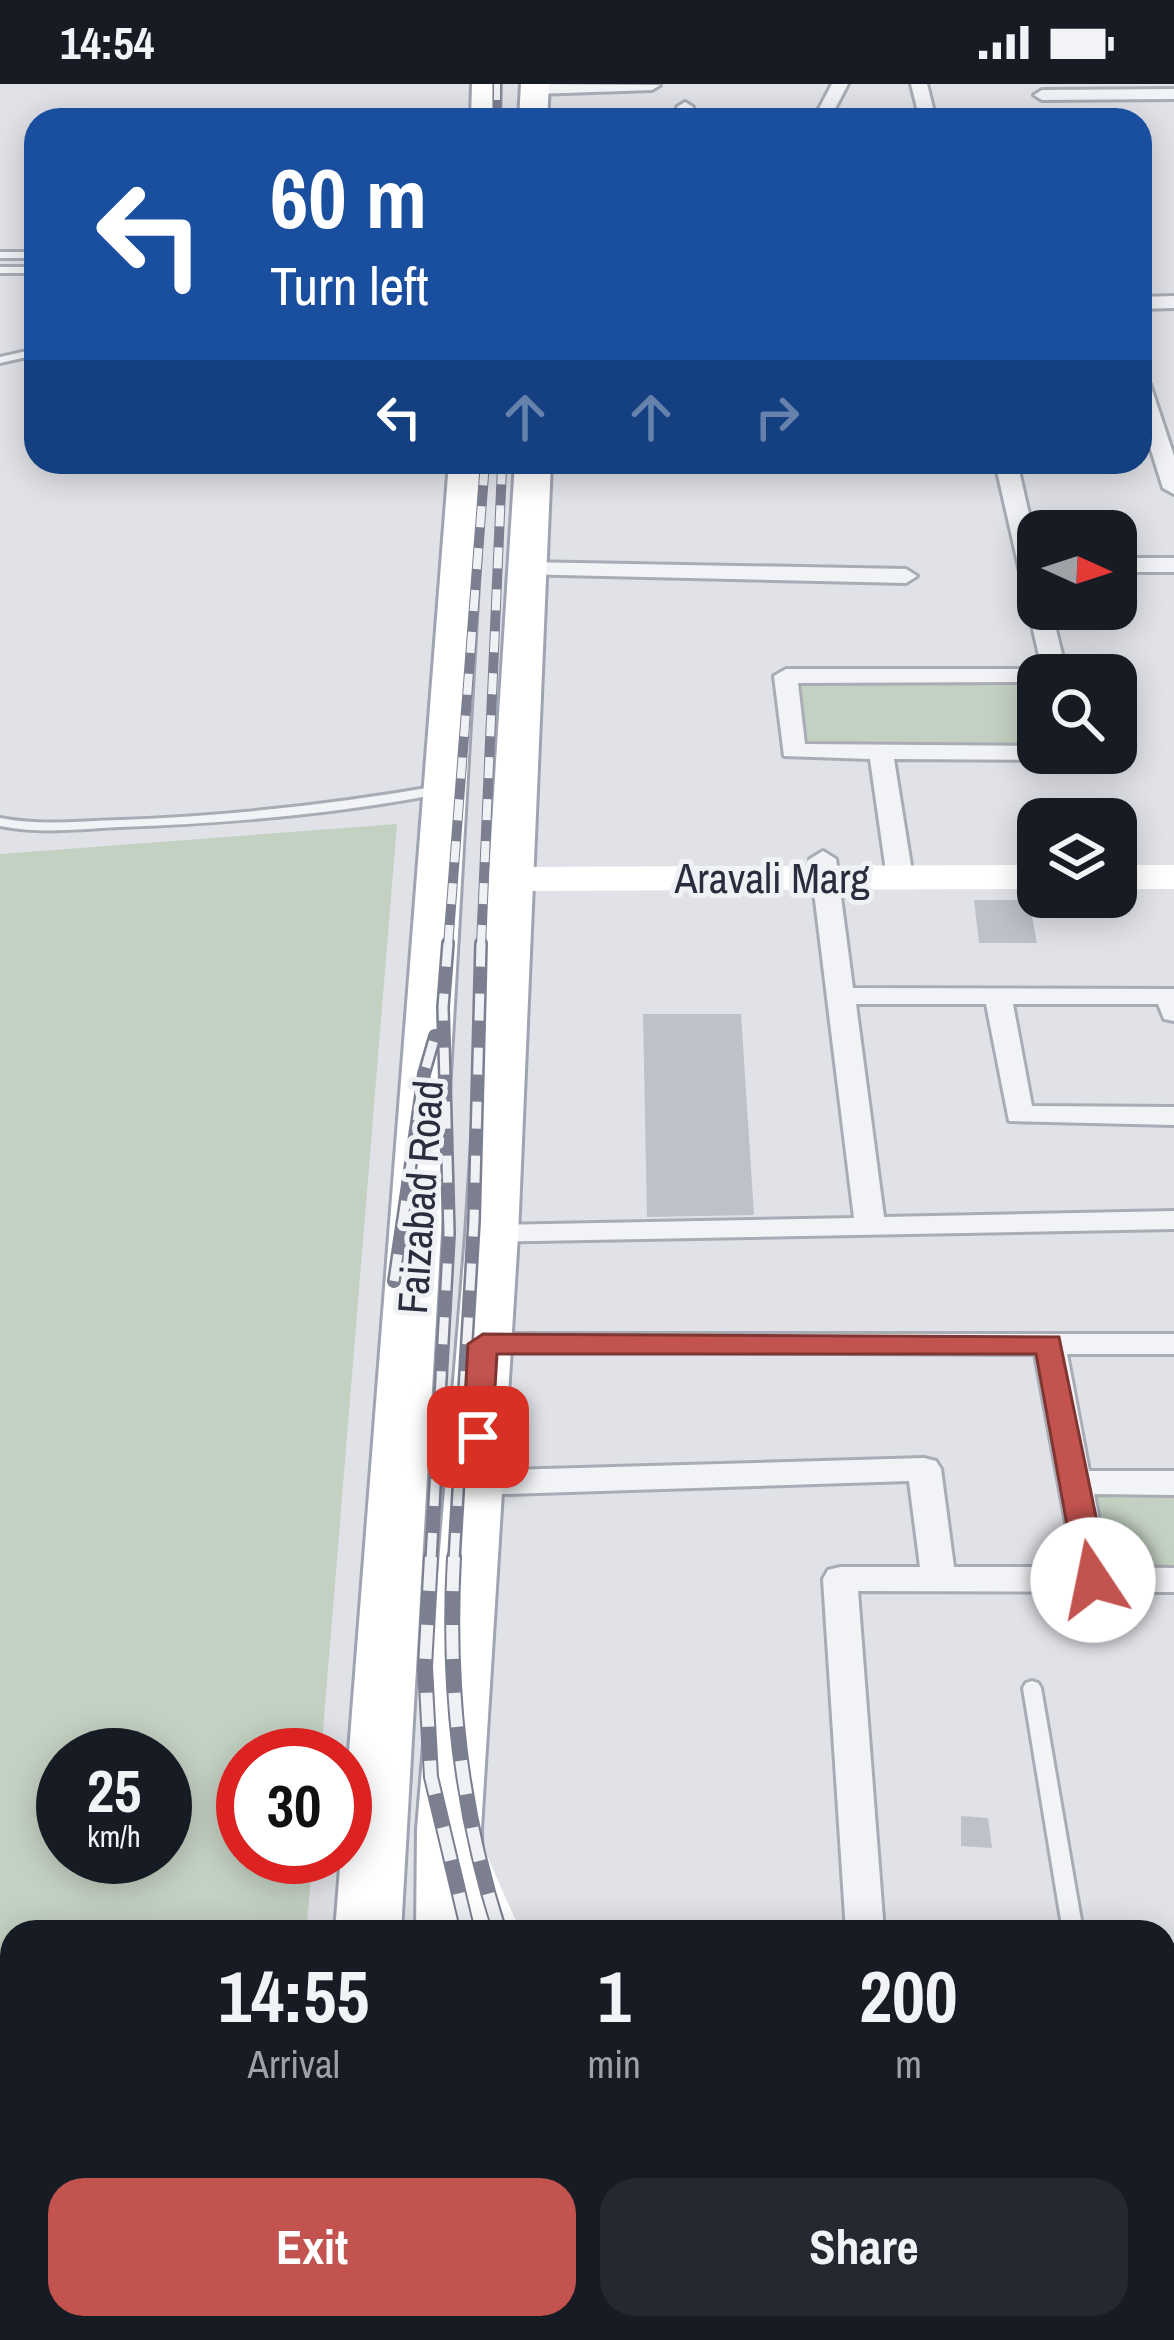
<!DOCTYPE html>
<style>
:root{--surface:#171b24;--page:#242831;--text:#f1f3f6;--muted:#9ea1a6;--accent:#c3534f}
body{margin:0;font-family:"Archivo Narrow",sans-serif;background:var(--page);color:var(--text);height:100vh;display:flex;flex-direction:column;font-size:45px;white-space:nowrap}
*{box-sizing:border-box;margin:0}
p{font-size:39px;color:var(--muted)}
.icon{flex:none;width:66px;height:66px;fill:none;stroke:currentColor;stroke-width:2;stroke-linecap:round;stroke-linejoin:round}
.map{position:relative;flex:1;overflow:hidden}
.details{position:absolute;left:0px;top:1836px;width:1176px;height:420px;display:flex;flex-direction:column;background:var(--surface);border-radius:36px 36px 0 0;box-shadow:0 6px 30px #0003}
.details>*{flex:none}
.banner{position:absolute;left:24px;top:24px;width:1128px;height:366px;border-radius:36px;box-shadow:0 6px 30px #0003;background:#1a4fa0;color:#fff;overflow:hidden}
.needle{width:78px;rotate:93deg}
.controls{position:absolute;left:1017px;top:426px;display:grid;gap:24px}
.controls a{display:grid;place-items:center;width:120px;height:120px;border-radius:24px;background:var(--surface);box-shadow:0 6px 30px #0003;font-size:60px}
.speed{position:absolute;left:36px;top:1644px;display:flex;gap:24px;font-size:60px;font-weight:700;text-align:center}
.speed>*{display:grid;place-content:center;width:156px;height:156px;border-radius:50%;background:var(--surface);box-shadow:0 6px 30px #0003;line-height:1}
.speed small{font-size:30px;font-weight:400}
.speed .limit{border:18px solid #d22;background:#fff;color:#111}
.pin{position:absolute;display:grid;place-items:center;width:102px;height:102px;color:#fff;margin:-51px;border-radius:24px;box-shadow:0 6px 18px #0006}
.me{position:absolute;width:132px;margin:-66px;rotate:349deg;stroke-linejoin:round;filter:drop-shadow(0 0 9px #0008)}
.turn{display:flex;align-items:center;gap:42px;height:252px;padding:0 48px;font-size:54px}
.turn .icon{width:156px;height:156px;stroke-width:2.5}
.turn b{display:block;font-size:84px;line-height:102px}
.lanes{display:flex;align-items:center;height:114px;padding:0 48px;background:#0003;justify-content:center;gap:60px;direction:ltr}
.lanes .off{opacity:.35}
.eta{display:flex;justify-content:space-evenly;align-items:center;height:204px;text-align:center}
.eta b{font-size:72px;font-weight:700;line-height:84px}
.cta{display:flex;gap:24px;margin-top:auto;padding:24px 48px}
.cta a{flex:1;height:138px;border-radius:36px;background:var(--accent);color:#fff;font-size:48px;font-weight:700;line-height:138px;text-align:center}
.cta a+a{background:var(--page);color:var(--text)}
.status{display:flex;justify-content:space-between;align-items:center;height:84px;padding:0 60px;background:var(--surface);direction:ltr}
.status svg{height:33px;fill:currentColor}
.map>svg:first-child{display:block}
.green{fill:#c3d1c2;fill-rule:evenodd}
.building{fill:#bec0ca}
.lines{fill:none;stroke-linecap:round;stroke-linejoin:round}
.lane-casing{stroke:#a9acb5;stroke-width:6}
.street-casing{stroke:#a9acb5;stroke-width:6}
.primary-casing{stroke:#a0a4b2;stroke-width:6}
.highway-casing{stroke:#898d9d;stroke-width:6}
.lane{fill:#f2f3f6;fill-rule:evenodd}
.street{fill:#f2f3f6;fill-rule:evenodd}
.secondary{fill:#fff;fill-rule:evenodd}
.primary{fill:#fff;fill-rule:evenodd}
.highway{fill:#fff;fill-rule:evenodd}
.rail-far3-casing{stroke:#7b7f90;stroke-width:9}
.rail-far2-casing{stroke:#7b7f90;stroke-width:10}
.rail-far1-casing{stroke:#7b7f90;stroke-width:14}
.rail-casing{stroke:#7b7f90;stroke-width:16}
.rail-far3{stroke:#eff1f5;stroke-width:6;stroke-dasharray:16;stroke-linecap:butt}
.rail-far2{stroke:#eff1f5;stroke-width:8;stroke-dasharray:21;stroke-linecap:butt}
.rail-far1{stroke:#eff1f5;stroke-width:9;stroke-dasharray:27;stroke-linecap:butt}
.rail{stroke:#eff1f5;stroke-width:12;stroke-dasharray:34;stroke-linecap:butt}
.path-bridge{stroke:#bec0c6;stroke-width:8;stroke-dasharray:12 12;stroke-linecap:butt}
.route{fill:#c3534f;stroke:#7f3633;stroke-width:3}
.labels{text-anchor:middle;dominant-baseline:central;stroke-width:10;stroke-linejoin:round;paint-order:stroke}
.street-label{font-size:42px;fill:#2a2d3e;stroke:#eff1f5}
</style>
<div class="status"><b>14:54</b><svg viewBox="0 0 49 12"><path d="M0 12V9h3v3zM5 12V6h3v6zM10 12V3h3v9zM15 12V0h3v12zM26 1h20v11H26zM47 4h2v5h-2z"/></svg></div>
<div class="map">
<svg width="1174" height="2256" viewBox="0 0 1174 2256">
<rect width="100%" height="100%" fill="#e0e2e8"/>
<!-- green -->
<g class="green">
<polygon points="798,598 1038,598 1038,661 804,661"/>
<path d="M397 740 321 1671H243V1773H313L306 1848H12V1954H0V770ZM63 1671H165V1773H63Z"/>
<polygon points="1092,1408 1174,1408 1174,1488 1105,1488"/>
<polygon points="0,2096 12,2096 12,2244 217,2244 204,2256 0,2256"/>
</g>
<!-- building -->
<g class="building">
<polygon points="974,816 1029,816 1037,859 979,859"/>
<polygon points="643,930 741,930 754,1131 647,1133"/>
<polygon points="961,1732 988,1734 992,1764 961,1762"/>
</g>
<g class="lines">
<!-- lane casing -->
<g class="lane-casing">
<g id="lane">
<rect x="0" y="168" width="36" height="6"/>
<rect x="0" y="183" width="36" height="6"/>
<polygon points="36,265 36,271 0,279 0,273"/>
<path d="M444 701 448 702V708C341 730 229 739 119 743 80 745 39 750 0 742V734C40 742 80 737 121 736 229 732 337 720 444 701Z"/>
<polygon points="1032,1597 1038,1599 1041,1604 1083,1848 1063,1848 1023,1604 1026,1599"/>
<polygon points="1164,1879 1174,1882 1174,1898 1164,1895"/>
<polygon points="303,2244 325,2244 322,2256 300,2256"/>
</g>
</g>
<!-- street casing -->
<g class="street-casing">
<g id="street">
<polygon points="832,0 848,0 829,36 813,36"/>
<polygon points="911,0 927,0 936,36 920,36"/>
<polygon points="530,1 537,0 660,1 652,6 536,10 530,9"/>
<polygon points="1174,5 1174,15 1042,16 1034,11 1042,6"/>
<polygon points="685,18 693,23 695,36 679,36 677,23"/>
<polygon points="1174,212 1174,224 1140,225 1140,213"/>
<polygon points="1140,294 1150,300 1174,372 1174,410 1163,404 1140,331"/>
<polygon points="995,378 1017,378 1038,469 1038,525 1051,525 1067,591 1038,591 1038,598 798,599 805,660 1038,662 1038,669 1085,669 1073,676 894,675 913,794 900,802 887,794 870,675 784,672 774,592 786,585 1042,585"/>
<rect x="1116" y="474" width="58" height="14"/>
<polygon points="525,478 906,485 917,492 906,499 517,490 517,480"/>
<polygon points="823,767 836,775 853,904 1174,905 1174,937 1164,935 1158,920 1013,920 1032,1022 1174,1023 1174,1041 1009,1037 986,920 856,920 884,1133 1174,1127 1174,1145 481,1158 477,1151 492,1141 854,1134 810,775"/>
<polygon points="483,1250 1174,1250 1174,1270 1067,1270 1089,1387 1174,1387 1174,1411 1094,1410 1108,1483 1174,1484 1174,1508 858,1507 884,1848 846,1848 823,1495 828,1486 840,1483 920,1483 909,1397 475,1411 463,1407 458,1399 463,1391 475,1387 924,1374 936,1377 941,1385 954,1483 1074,1483 1035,1270 472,1267 467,1260"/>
<polygon points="1164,1994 1174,1996 1174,2030 1164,2028"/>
</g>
</g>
<!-- primary casing -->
<g class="primary-casing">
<g id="primary">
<polygon points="472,0 500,0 499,36 471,36"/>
<polygon points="521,0 549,0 547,36 519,36"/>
<polygon points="449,378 485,378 401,1848 335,1848"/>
<polygon points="515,378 551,378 518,1151 481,1745 482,1848 416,1848 417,1745 466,1151"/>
<polygon points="349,2244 429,2244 435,2256 355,2256"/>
<polygon points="466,2244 551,2244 545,2256 460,2256"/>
<polygon points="626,2244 706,2244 712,2256 632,2256"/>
</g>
</g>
<!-- highway casing -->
<g class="highway-casing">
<g id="highway">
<polygon points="1174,2172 1174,2246 1157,2244 1164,2244 1164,2173"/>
<polygon points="852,2244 960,2244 955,2256 847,2256"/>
</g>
</g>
<!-- lane -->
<use href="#lane" class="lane"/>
<!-- street -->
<use href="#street" class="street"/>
<!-- secondary -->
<g class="secondary">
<polygon points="1038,781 1038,805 507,807 487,795 507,783"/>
<rect x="1116" y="781" width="58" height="24"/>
<polygon points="459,1748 479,1754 521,1848 463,1848 431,1770 439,1754"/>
<rect x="1164" y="2125" width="10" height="56"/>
<polygon points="936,2244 1000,2244 1003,2256 937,2256"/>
</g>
<!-- primary -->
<use href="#primary" class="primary"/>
<!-- highway -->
<use href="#highway" class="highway"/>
<!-- rail-far3 casing -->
<g class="rail-far3-casing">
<polyline id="rail-far3" points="497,0 497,36"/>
</g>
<!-- rail-far2 casing -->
<g class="rail-far2-casing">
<g id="rail-far2">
<polyline points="448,862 485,378"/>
<polyline points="481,862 502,384"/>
</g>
</g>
<!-- rail-far1 casing -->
<g class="rail-far1-casing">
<g id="rail-far1">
<polyline points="394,1197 424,990 435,952"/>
<polyline points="431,1476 449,1149 443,923 448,859"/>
<polyline points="454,1476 474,1137 481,859"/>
</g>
</g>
<!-- rail casing -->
<g class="rail-casing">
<g id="rail">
<polyline points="431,1473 425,1583 431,1693 468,1848"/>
<path d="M454 1473C447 1603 460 1725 500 1848"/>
<polyline points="725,2244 739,2256"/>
<polyline points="764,2244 780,2256"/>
</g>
</g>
<!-- rail-far3 -->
<use href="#rail-far3" class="rail-far3"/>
<!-- rail-far2 -->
<use href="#rail-far2" class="rail-far2"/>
<!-- rail-far1 -->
<use href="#rail-far1" class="rail-far1"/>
<!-- rail -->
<use href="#rail" class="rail"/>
<!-- path-bridge -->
<polyline class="path-bridge" points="301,2256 315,2244"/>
</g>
<!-- route -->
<polygon class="route" points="483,1250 1059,1253 1109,1496 1093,1507 1077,1496 1036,1270 497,1270 492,1353 478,1363 463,1353 468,1260"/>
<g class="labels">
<!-- street labels -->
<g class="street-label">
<text x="772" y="794">Aravali Marg</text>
<text transform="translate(420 1113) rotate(-86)">Faizabad Road</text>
</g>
</g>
</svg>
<div class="controls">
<a><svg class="needle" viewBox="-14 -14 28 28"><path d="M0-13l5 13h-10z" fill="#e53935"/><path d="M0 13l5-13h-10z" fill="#9ea1a6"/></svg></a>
<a><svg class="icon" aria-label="search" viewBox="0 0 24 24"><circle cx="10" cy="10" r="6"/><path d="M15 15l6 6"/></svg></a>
<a><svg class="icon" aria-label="layers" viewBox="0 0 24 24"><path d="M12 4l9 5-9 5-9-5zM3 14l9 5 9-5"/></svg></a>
</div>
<div class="speed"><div>25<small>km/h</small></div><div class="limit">30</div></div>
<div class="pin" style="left:478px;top:1353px;background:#d93025"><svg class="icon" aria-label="arrive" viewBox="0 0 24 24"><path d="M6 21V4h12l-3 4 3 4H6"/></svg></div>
<svg class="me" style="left:1093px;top:1496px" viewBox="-20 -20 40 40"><circle r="19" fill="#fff"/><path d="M0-13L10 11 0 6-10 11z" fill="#c3534f"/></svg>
<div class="banner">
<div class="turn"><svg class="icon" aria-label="left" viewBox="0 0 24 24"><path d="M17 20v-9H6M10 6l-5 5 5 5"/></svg><div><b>60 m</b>Turn left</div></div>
<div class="lanes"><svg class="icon" aria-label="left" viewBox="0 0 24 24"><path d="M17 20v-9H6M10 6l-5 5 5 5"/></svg><svg class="icon off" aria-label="ahead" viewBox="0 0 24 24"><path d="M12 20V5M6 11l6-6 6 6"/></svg><svg class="icon off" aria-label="ahead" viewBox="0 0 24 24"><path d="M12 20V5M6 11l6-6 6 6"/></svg><svg class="icon off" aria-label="right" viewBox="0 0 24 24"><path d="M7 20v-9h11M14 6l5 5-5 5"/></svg></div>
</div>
<section class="details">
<div class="eta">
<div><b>14:55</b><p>Arrival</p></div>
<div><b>1</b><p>min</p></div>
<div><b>200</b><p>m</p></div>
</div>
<div class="cta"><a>Exit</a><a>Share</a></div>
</section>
</div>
